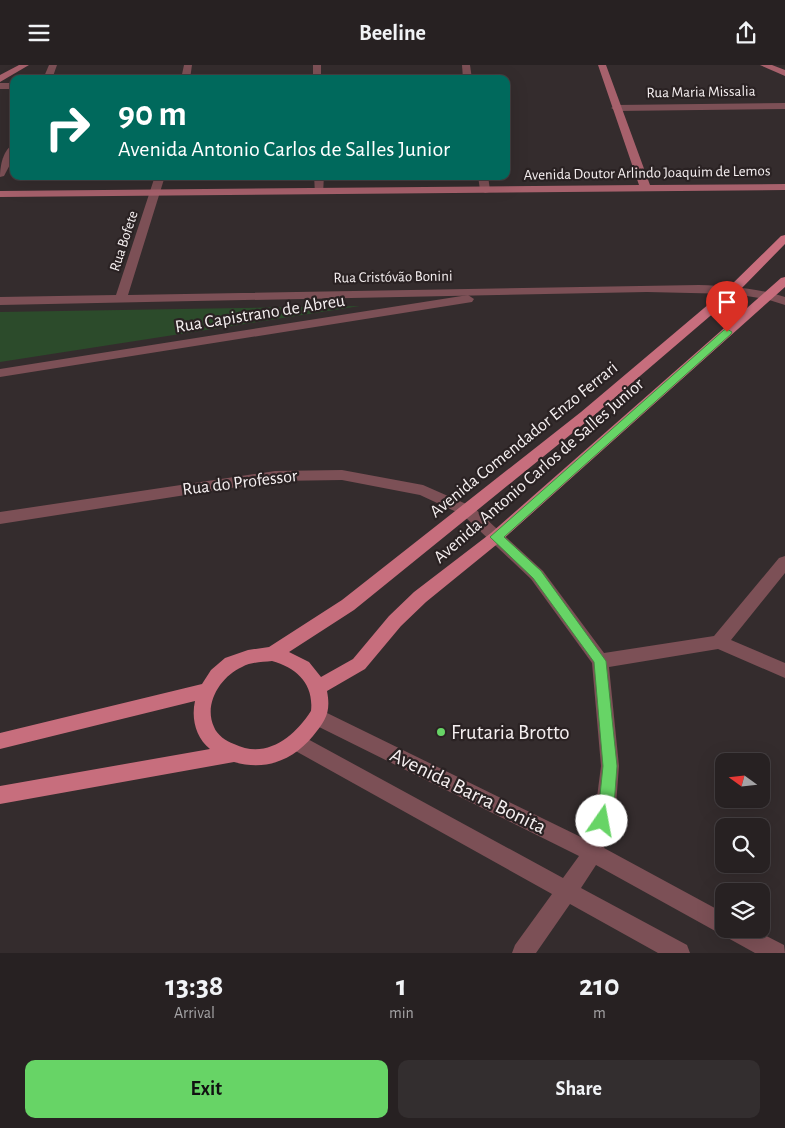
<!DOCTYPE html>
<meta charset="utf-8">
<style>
:root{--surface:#272122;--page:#332e2f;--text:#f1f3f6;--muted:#a4a3a5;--line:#433e40;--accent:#67d466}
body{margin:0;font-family:"Alegreya Sans",sans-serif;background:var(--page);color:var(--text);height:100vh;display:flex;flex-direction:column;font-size:19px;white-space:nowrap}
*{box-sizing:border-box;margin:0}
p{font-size:16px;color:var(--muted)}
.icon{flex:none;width:28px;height:28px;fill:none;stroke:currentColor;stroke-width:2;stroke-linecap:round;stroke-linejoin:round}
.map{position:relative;height:888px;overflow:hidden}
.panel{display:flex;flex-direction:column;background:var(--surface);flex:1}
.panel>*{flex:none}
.guide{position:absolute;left:10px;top:10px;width:500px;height:105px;border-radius:10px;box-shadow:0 5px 20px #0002,0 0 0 1px var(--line);background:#00695c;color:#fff;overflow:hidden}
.needle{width:32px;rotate:285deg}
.fabs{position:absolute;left:715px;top:688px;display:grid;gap:10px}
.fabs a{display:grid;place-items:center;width:55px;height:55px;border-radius:10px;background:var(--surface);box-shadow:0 5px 20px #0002,0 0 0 1px var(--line);font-size:25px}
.pin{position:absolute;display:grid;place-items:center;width:42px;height:42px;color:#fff;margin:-51px -21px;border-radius:50% 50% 50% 0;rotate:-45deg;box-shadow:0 0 5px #0007}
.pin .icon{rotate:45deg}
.me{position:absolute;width:55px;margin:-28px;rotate:12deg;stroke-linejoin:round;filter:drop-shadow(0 0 4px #0008)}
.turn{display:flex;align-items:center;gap:18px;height:105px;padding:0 25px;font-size:22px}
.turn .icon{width:65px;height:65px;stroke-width:2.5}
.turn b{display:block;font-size:35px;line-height:42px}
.eta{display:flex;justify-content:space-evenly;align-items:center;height:85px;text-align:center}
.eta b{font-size:30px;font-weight:700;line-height:35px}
.button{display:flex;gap:10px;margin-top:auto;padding:10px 25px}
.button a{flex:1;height:58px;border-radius:10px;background:var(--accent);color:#111;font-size:20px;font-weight:700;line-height:58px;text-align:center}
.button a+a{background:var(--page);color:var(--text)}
header{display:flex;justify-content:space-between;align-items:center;height:65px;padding:0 25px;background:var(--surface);font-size:22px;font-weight:700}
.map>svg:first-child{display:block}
.green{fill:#2c4b2b}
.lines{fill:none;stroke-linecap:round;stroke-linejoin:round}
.street{fill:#7c5056;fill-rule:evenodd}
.secondary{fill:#a7616c;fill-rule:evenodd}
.primary{fill:#c76e7d;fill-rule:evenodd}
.route{fill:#67d466;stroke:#438a42}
.poi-dot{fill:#67d466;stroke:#2a2223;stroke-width:2}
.labels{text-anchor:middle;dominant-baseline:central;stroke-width:4.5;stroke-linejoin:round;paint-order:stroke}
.far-street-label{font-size:15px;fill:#f5eff0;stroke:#2a2223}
.street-label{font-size:18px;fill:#f5eff0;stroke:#2a2223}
.near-poi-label{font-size:21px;fill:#f5eff0;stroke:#2a2223;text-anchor:start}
.near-street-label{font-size:21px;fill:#f5eff0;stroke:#2a2223}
</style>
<header><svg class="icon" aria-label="menu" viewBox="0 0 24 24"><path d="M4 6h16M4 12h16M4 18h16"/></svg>Beeline<svg class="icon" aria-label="share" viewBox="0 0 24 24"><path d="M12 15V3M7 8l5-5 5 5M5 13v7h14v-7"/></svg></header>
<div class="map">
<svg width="785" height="888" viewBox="0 0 785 888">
<rect width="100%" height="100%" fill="#342c2d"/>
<!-- green -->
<polygon class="green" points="360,241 0,297 0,247"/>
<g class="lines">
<!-- street -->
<g class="street">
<polygon points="49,0 57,0 52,14 43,14"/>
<polygon points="184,0 192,0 190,14 181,14"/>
<rect x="313" y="0" width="8" height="14"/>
<polygon points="462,0 470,0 472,14 463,14"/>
<rect x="0" y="18" width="14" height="6"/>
<polygon points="785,38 785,44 616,46 611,43 616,40"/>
<path d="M14 79V92L4 111 0 112C0 101 3 84 14 79Z"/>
<path d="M155 111H165L128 230 699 220C729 221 757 223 785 232V240L766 234 734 229 647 227 0 240V232L116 230Z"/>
<polygon points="314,111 324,111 323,128 315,128"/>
<polygon points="478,111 488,111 490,125 489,127 485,128 480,125"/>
<polygon points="468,230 474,234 472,237 0,312 0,304"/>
<polygon points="342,405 423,420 473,442 543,506 604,588 714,571 779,493 785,491 785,508 731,575 785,598 785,613 718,584 609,602 619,701 616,740 604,783 724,848 724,864 753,864 784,880 785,888 755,888 596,800 581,823 687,880 690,888 658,888 570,839 536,888 512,888 515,880 552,829 292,684 289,678 292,672 298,670 304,672 563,813 579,791 311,658 308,652 311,646 317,644 323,646 587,775 596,740 601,701 592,598 531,514 463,450 420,430 342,415 275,416 0,459 0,447 275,406"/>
</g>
<!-- secondary -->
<g class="secondary">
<polygon points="19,0 29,0 0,17 0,10"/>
<polygon points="598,0 606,0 650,120 785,119 785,125 0,132 0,126 639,120"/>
<polygon points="760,0 772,0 785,5 785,11"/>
</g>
<!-- primary -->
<path class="primary" d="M785 170V179L737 228 591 353 354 545 289 587 309 597 321 612 353 594 389 551 414 527 491 468 781 213 785 212V222L501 476 426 537 401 561 365 604 327 626C331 647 326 655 313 671 292 696 265 706 234 697L0 739V721L210 684C196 673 191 654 195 636L0 684V668L202 619 211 605 225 593 248 585 269 582 342 535 581 347 729 222 781 171ZM272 596C297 603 314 619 311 646 294 672 266 695 234 679 226 676 217 670 214 662 203 639 221 611 242 602 251 597 262 597 272 596Z"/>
</g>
<!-- route -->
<polygon class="route" points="727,264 732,267 731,269 504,472 541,506 606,596 617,701 614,740 607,761 602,763 597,761 594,756 599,740 603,701 594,597 533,513 490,472 724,265"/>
<!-- markers -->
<circle class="poi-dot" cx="441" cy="667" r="5"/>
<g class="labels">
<!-- far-street labels -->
<g class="far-street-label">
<text transform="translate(701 27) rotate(-1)">Rua Maria Missalia</text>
<text transform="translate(647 108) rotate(-1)">Avenida Doutor Arlindo Joaquim de Lemos</text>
<text transform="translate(124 176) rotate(-72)">Rua Bofete</text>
<text transform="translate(393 212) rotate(-1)">Rua Cristóvão Bonini</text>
</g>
<!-- street labels -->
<g class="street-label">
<text transform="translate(260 249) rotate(-9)">Rua Capistrano de Abreu</text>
<text transform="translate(524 375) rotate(-39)">Avenida Comendador Enzo Ferrari</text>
<text transform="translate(539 406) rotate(-41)">Avenida Antonio Carlos de Salles Junior</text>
<text transform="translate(240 418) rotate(-7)">Rua do Professor</text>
</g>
<!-- near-poi labels -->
<g class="near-poi-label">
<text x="451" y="667">Frutaria Brotto</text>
</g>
<!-- near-street labels -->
<g class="near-street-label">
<text transform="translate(468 726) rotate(26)">Avenida Barra Bonita</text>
</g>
</g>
</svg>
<div class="fabs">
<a><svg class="needle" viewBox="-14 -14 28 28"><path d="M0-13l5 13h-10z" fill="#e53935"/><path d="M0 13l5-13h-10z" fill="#a4a3a5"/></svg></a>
<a><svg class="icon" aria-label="search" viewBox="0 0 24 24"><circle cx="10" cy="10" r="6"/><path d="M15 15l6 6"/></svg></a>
<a><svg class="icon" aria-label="layers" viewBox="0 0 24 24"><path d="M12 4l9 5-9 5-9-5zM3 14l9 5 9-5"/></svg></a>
</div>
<div class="pin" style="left:727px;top:267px;background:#d93025"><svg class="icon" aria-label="arrive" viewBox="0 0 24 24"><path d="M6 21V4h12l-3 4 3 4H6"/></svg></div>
<svg class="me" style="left:602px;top:756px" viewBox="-20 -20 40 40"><circle r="19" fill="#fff"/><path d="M0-13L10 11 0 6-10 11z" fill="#67d466"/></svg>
<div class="guide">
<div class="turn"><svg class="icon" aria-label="right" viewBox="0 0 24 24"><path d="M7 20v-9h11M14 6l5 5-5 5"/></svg><div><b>90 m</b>Avenida Antonio Carlos de Salles Junior</div></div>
</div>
</div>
<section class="panel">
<div class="eta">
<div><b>13:38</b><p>Arrival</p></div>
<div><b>1</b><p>min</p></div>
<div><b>210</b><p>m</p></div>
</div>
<div class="button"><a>Exit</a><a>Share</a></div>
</section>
